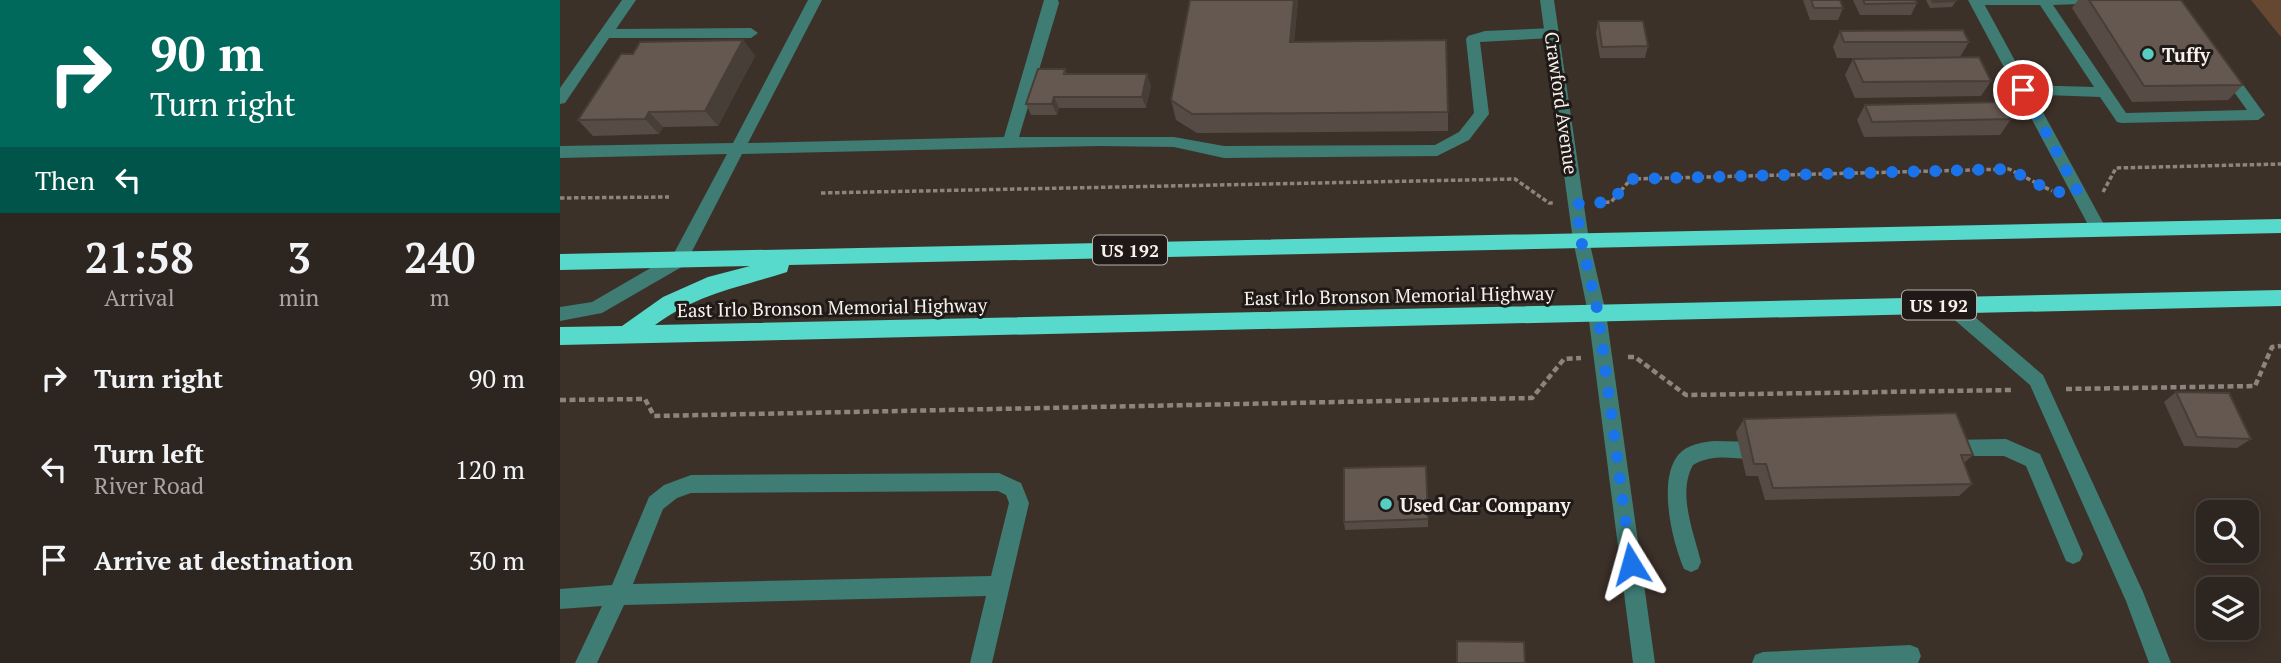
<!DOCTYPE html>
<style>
:root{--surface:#2d251f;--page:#39312c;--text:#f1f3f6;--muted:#a7a5a4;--line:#48423d}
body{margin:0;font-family:"PT Serif",serif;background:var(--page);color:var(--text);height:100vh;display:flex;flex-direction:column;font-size:26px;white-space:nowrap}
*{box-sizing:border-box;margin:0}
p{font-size:23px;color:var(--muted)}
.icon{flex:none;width:38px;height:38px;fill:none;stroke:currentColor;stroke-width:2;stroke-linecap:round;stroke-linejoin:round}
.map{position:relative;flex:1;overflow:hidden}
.sheet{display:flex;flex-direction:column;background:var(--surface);width:560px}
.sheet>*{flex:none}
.banner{background:#00695c;color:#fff;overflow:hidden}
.buttons{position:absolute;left:1636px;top:500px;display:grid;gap:14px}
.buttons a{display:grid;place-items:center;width:63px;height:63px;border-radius:14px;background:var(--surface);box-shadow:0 4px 18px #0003,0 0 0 2px var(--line);font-size:35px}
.pin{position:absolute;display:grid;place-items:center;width:60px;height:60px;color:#fff;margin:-30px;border:4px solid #fff;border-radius:50%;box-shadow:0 2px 7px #0007}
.me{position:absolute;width:77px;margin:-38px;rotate:352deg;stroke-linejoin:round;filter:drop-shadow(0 0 5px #0008)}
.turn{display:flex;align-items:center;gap:24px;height:147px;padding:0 35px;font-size:32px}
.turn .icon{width:91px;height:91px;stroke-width:2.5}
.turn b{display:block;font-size:49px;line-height:60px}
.then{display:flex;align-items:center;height:66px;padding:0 35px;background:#0003;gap:14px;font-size:26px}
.eta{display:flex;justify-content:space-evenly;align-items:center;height:119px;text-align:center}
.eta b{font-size:42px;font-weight:800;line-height:49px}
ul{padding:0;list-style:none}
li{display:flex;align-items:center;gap:21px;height:91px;padding:0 35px}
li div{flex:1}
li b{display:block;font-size:26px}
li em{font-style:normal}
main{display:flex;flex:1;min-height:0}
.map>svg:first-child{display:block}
.green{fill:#654732}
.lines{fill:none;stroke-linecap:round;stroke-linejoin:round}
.path-far1{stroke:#8d847d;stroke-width:3.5;stroke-dasharray:4.5 2.5;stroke-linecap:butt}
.path{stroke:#8d847d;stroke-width:4.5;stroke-dasharray:6 3.5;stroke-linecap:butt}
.lane{fill:#3e7c74;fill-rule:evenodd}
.street{fill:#3e7c74;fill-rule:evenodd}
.highway{fill:#57d9cb;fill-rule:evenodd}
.wall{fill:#574c45}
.shaded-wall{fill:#473e38}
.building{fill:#655850;stroke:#473e38;stroke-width:2}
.route{stroke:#1a73e8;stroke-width:12;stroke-dasharray:0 21.6}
.poi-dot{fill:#57cec1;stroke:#1f1a17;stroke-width:2.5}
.labels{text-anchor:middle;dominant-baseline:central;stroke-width:6;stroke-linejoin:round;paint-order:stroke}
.shield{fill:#1f1a17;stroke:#b7b0ac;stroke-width:2}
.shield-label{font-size:18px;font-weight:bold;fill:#f8f1ec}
.poi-label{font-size:19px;font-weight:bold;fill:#f8f1ec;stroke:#1f1a17;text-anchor:start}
.street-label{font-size:19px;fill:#f8f1ec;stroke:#1f1a17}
</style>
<main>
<section class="sheet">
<div class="banner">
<div class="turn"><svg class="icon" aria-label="right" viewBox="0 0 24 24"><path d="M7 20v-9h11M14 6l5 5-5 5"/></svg><div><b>90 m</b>Turn right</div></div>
<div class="then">Then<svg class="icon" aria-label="left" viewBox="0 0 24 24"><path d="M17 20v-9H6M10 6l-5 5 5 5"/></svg></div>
</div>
<div class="eta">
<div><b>21:58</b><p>Arrival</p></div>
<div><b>3</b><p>min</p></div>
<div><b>240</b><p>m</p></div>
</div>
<ul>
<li><svg class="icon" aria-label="right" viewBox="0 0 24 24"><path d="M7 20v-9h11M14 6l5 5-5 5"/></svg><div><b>Turn right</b></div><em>90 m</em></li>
<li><svg class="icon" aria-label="left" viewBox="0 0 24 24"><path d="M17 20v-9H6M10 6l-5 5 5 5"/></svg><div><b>Turn left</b><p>River Road</p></div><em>120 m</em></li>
<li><svg class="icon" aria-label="arrive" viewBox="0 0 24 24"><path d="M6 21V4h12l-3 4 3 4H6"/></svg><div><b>Arrive at destination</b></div><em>30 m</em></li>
</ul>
</section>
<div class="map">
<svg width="1721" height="663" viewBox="0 0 1721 663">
<rect width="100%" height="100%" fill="#3c3129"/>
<!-- green -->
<polygon class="green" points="1691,0 1721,0 1721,37"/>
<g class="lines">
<!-- path-far1 -->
<g class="path-far1">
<polyline points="1543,192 1556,168 1721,164"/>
<polyline points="261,193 955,179 989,203 994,203"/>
<polyline points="0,198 109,197"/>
<polyline points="1038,203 1051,202 1071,179 1449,169 1492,191"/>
</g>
<!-- path -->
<g class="path">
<polyline points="1068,357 1075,357 1126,395 1452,390"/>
<polyline points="1506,389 1695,386 1712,347 1721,346"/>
<polyline points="0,400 85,399 94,416 972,398 1004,359 1021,358"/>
</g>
<!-- lane -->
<g class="lane">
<polygon points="62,0 76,0 56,29 191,28 198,33 191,38 49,38 5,103 0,104 0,88"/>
<polygon points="248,0 262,0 188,143 444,137 484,0 498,0 499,3 459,137 614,137 664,146 875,145 899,132 914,113 906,39 908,36 925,31 992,28 999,33 992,38 920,42 929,114 909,140 877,156 664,158 614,147 539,146 182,154 125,265 42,313 0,321 0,307 32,302 113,255 167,154 0,158 0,146 173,143"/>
<polygon points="1410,0 1525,0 1518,4 1493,5 1566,113 1687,110 1659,71 1666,66 1671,68 1705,115 1698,120 1562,123 1557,122 1540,97 1458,94 1456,90 1463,85 1534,87 1480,5 1416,5 1411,4"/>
<polygon points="1389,298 1395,300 1483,375 1583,592 1611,663 1589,663 1566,601 1470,385 1383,310 1380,305 1383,300"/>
<polygon points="1446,439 1480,454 1523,554 1520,561 1513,564 1506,561 1466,466 1444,456 1386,456 1379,454 1377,448 1379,442 1386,440"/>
<path d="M1154 441 1204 442 1211 445 1213 451 1211 457 1204 460C1180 460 1155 452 1133 465 1117 493 1134 533 1141 562L1138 569 1131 572 1124 569C1112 541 1097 479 1119 454 1127 445 1142 442 1154 441Z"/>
<path d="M439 473 461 483 469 503 432 663H410L426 596 64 605 37 663H15L42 606 0 609V589L52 585 89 497 104 485 131 475ZM438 491 446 495 449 503 431 576 73 584 103 509 117 498 131 493Z"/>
<polygon points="1350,645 1358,648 1361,656 1358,663 1192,663 1195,655 1203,652"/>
</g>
<!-- street -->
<g class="street">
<polygon points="980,0 994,0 1029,240 1046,313 1095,663 1073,663 1028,313 1013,240"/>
<polygon points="1408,0 1422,0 1547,230 1545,234 1533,234"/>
</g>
<!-- highway -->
<path class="highway" d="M1721 219V233L229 265 227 272C177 288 139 293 95 325L1721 290V306L0 345V327L62 326 103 297 148 277 190 266 0 270V254Z"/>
</g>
<!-- wall -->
<g class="wall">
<polygon points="630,0 738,0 734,42 888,112 888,131 637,133 616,120 611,100"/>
<polygon points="1243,0 1280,0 1283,8 1278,20 1250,20"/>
<polygon points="1293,0 1355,0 1357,3 1351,15 1300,15"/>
<polygon points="1366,0 1395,0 1396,1 1392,7 1370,8"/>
<polygon points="1518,0 1621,0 1683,85 1668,100 1572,102 1512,8"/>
<polygon points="1038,21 1088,46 1085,58 1040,58 1036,33"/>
<polygon points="1280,31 1409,42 1400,57 1431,81 1421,96 1295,98 1285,75 1293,59 1391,58 1277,58 1273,47"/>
<polygon points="183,40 195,56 158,126 103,127 99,134 33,136 18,120"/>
<polygon points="505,69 507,74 591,85 586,108 499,108 497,115 471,115 466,104"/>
<polygon points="1305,105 1451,119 1440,135 1304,137 1297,120"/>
<polygon points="1616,392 1691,439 1677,448 1624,446 1604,402"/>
<polygon points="1184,419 1413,455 1404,463 1412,484 1399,496 1205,500 1198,476 1186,476 1176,432"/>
<polygon points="868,519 868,527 785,530 784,522"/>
</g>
<!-- shaded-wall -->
<g class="shaded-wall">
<polygon points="734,0 738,0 738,2 732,61 730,42"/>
<polygon points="183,40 195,56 158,126 145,111"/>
<polygon points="587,74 591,85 586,108 582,97"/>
<polygon points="494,97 499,108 497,115 492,104"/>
<polygon points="89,112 103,127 99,134 85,119"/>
</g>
<!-- building -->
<g class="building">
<polygon points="630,0 734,0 730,42 886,40 888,112 632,114 611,100"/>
<polygon points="1251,0 1280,0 1283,8 1254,8"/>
<polygon points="1303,0 1355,0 1357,3 1305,4"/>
<polygon points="1372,0 1395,0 1396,1 1373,2"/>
<polygon points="1529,0 1621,0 1683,85 1584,86"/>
<polygon points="1038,21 1083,21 1088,46 1042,47"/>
<polygon points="1403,30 1409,42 1284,42 1280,31"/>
<polygon points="183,40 145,111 89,112 85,119 18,120 61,54 73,54 80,42"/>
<polygon points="1419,57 1431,81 1303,82 1293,59"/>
<polygon points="478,69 505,69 504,74 587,74 582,97 494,97 492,104 466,104"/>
<polygon points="1442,102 1451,119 1312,122 1305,105"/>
<polygon points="1616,392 1669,393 1691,439 1637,437"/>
<polygon points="1396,413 1413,455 1401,455 1412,484 1213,488 1206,464 1194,464 1184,419"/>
<polygon points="866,466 868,519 784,522 784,468"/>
<polygon points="897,641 964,642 965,663 897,663"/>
</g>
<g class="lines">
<!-- route -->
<polyline class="route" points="1071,564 1038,313 1021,240 1016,204 1051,202 1071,179 1449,169 1493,192 1518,192 1463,90"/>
</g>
<!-- markers -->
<g class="poi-dot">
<circle cx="1588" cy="54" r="7"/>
<circle cx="826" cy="504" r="7"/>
</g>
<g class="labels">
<!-- shield labels -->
<g class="shield">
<rect x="533" y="235.5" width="74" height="29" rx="5"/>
<rect x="1342" y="290.5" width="74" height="29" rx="5"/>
</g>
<g class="shield-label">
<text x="570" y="250">US 192</text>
<text x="1379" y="305">US 192</text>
</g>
<!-- poi labels -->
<g class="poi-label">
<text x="1602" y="54">Tuffy</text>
<text x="840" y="504">Used Car Company</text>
</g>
<!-- street labels -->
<g class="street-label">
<text transform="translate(1002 103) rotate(82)">Crawford Avenue</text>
<text transform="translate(839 295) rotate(-1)">East Irlo Bronson Memorial Highway</text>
<text transform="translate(272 307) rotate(-1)">East Irlo Bronson Memorial Highway</text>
</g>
</g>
</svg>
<div class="buttons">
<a><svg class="icon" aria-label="search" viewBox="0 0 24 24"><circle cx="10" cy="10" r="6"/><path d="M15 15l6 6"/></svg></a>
<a><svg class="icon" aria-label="layers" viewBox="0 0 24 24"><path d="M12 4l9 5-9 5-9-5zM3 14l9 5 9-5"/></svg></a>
</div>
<div class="pin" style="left:1463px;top:90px;background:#d93025"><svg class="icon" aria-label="arrive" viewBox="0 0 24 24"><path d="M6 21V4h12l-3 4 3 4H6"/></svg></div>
<svg class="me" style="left:1071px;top:564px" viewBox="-20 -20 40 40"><path d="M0-17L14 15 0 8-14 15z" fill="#1a73e8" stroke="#fff" stroke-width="4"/></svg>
</div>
</main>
